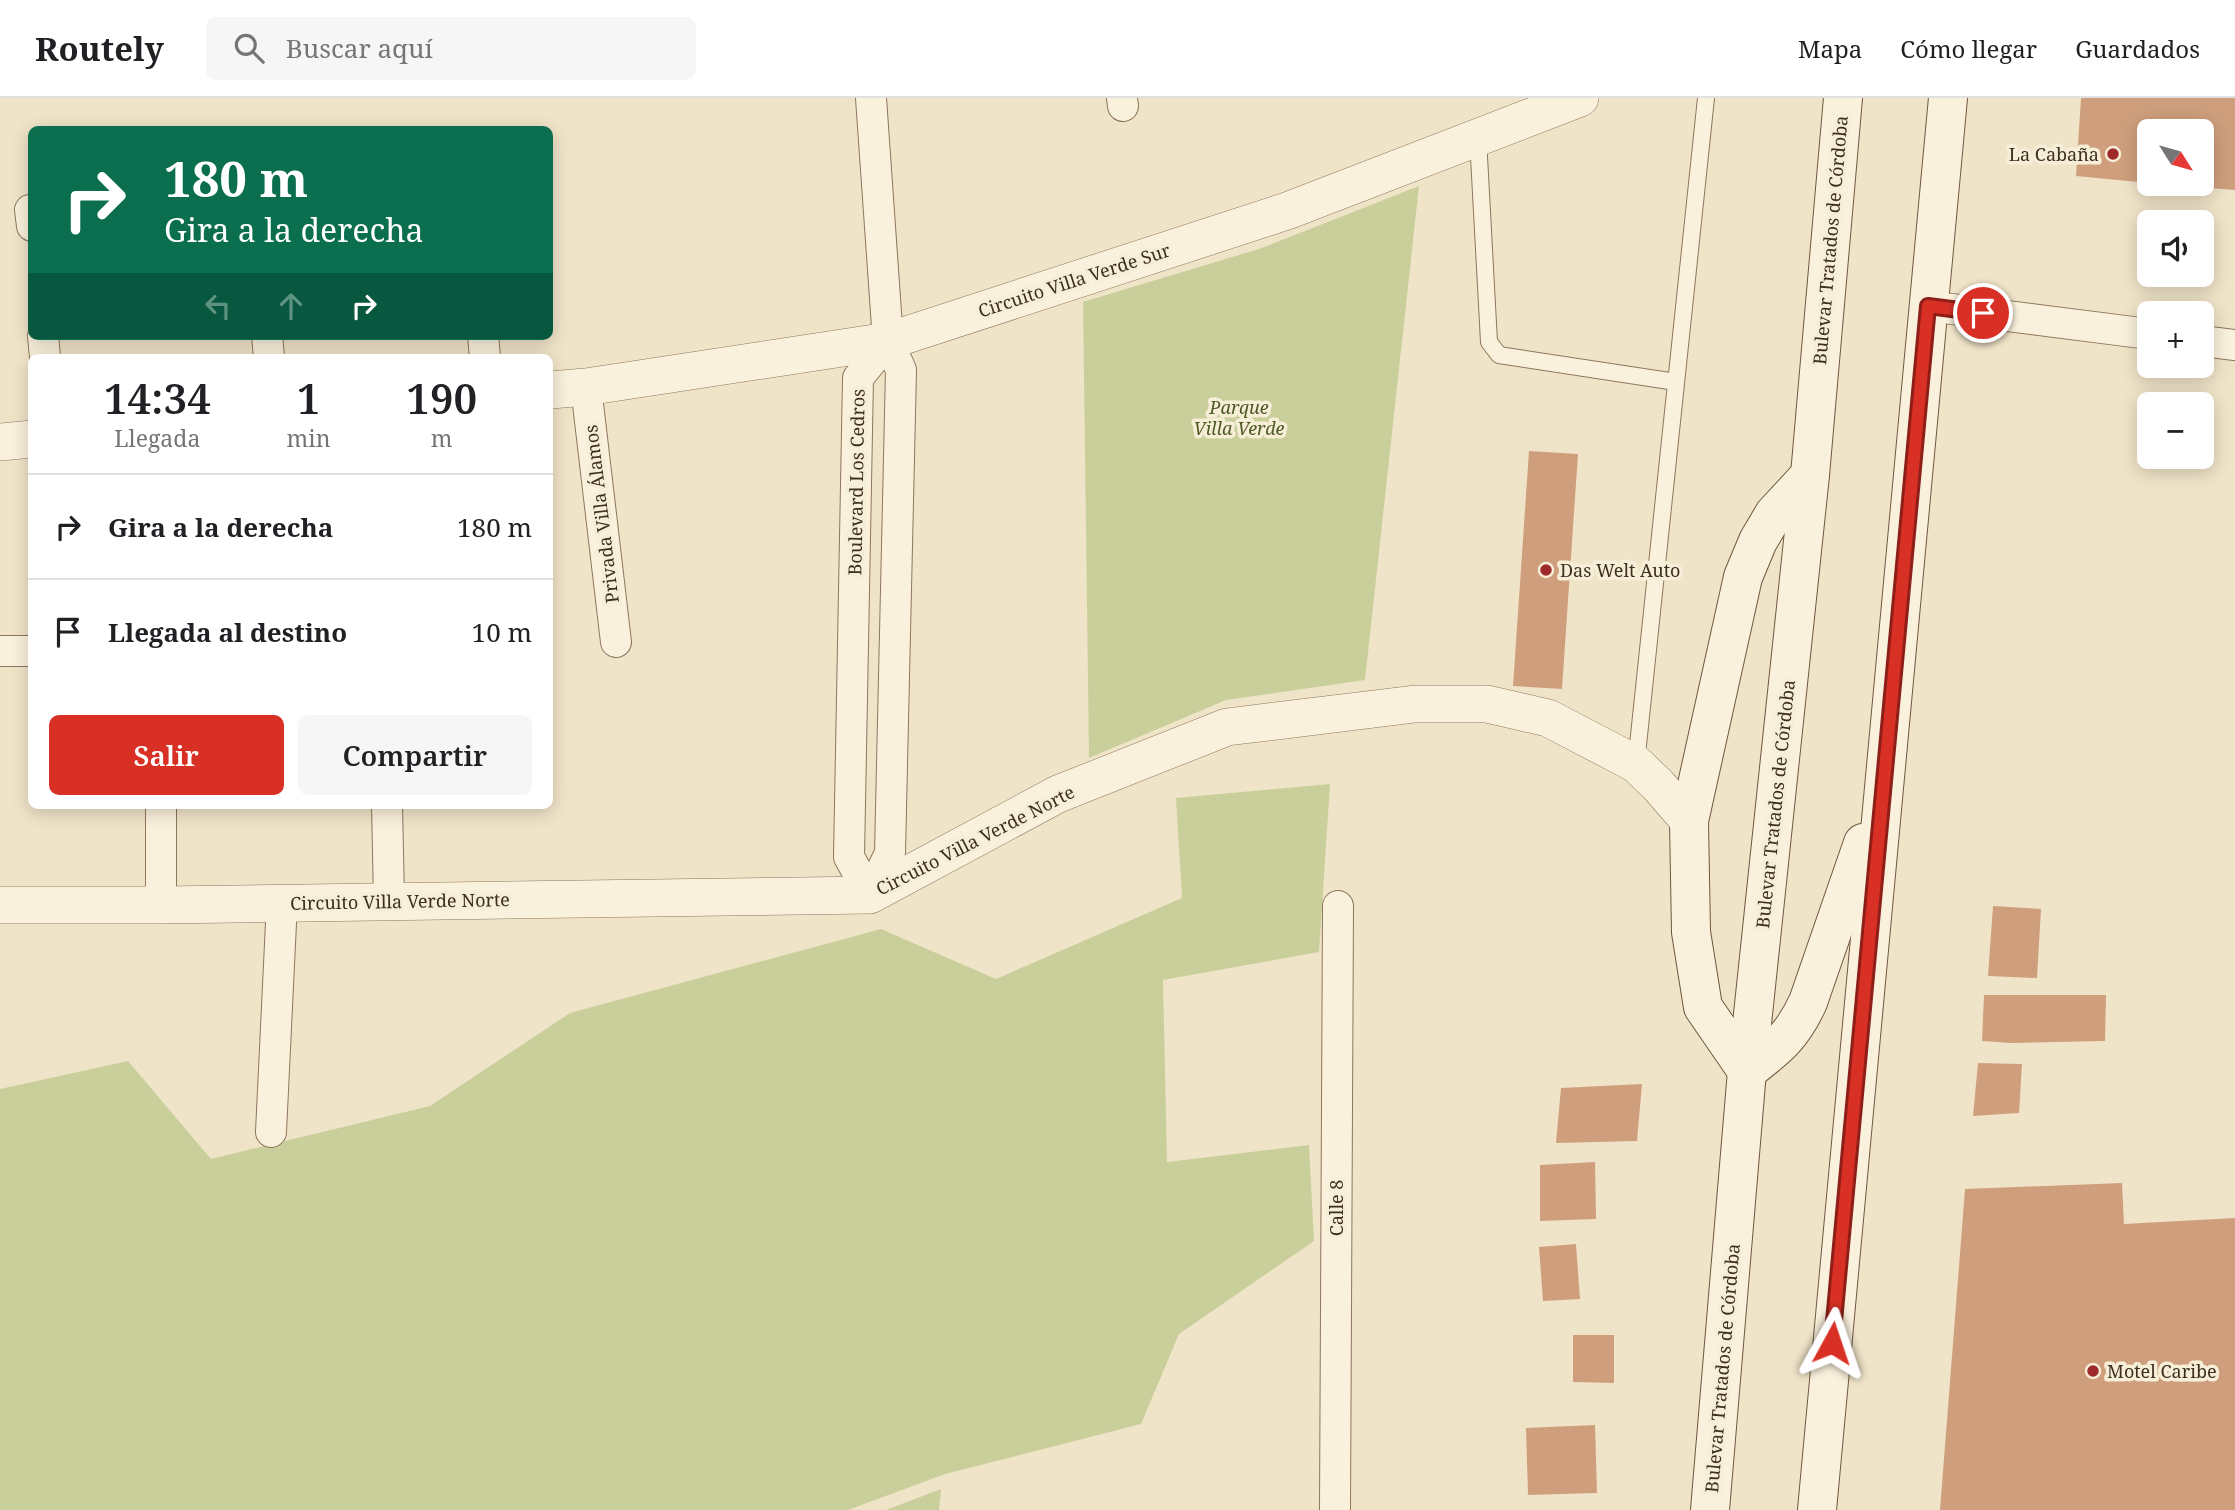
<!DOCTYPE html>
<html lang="es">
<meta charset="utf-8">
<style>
:root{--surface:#fff;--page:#f6f6f6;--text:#202124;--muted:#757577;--line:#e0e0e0;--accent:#d93025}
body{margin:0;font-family:"Noto Serif",serif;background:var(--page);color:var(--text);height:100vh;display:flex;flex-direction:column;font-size:26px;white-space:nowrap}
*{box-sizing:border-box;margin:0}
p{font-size:23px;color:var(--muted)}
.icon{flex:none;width:38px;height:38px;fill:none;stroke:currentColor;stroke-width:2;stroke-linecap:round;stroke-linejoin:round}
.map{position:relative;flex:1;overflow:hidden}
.side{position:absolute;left:28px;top:256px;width:525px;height:455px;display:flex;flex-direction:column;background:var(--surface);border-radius:10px;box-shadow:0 4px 18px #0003}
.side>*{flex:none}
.hud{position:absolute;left:28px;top:28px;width:525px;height:214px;border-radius:10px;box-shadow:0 4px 18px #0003;background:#0b6e4f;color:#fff;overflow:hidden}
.needle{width:46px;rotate:127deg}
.tools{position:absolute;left:2137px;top:21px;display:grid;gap:14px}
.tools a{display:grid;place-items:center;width:77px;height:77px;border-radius:10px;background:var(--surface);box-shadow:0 4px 18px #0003;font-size:35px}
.pin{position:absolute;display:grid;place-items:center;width:60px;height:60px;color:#fff;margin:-30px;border:4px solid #fff;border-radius:50%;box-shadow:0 2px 7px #0007}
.me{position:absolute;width:77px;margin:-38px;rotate:5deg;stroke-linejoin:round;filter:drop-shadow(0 0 5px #0008)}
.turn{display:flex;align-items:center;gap:24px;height:147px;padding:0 21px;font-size:32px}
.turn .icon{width:91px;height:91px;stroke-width:2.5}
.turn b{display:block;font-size:49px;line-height:60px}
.lanes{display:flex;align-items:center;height:66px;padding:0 21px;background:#0003;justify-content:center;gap:35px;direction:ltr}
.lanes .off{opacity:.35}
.eta{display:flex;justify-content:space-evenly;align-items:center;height:119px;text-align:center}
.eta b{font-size:42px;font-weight:600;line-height:49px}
.button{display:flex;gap:14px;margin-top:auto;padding:14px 21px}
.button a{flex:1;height:80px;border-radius:10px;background:var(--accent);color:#fff;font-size:28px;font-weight:600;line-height:80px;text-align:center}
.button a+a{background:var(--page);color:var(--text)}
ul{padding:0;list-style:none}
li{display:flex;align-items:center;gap:21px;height:105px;padding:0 21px;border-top:2px solid var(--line)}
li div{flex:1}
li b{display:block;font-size:26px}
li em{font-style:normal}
header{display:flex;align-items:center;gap:42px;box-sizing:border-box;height:98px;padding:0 35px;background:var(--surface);border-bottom:2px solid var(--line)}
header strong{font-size:33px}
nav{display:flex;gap:38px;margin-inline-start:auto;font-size:24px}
.search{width:490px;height:63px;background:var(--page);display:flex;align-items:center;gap:18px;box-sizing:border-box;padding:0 24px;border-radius:10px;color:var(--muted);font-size:26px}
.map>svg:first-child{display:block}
.green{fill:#c9cf9b}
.building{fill:#cf9f7d}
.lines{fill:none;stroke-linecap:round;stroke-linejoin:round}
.service-casing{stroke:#8d765c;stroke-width:18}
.minor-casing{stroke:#8d765c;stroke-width:32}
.tertiary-casing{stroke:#8d765c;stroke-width:38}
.secondary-casing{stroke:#6f573f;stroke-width:40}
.service{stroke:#faf1dc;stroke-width:16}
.minor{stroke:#faf1dc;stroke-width:30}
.tertiary{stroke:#faf1dc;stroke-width:37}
.secondary{stroke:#faf1dc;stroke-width:38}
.route-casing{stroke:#8d1f18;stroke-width:18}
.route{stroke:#d93025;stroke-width:12}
.poi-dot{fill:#9e2a2b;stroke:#f7eed8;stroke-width:2.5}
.labels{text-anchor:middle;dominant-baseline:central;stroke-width:7;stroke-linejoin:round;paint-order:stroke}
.poi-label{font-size:18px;fill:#3d2e20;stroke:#f7eed8;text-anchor:start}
.street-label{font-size:18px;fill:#3d2e20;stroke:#f7eed8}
.park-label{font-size:18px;font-style:italic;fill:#4d5a26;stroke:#f7eed8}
</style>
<header>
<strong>Routely</strong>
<div class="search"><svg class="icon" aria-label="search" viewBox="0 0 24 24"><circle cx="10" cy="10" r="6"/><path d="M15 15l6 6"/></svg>Buscar aquí</div>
<nav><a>Mapa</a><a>Cómo llegar</a><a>Guardados</a></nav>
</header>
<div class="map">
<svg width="2235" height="1412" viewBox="0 0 2235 1412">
<rect width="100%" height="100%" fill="#f0e4c8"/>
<!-- green -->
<g class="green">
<polygon points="1419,88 1365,582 1226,602 1089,660 1083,204 1262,150"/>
<polygon points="1330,686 1319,854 1163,882 1167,1064 1309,1047 1314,1143 1179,1236 1141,1326 945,1376 848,1412 0,1412 0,991 128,963 211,1061 430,1008 570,915 881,831 996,881 1182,800 1176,700"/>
<polygon points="941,1391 939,1412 886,1412"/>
</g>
<!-- building -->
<g class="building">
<polygon points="2081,0 2235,0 2235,92 2185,88 2185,86 2202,86 2202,33 2149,33 2149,85 2076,78"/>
<polygon points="1529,353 1578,356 1562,591 1513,588"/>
<polygon points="1993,808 2041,811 2037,880 1988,878"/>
<polygon points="1984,897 2106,897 2105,943 2011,945 1982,943"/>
<polygon points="1978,965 2022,966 2019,1015 1973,1018"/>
<polygon points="1642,986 1637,1043 1556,1045 1561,990"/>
<polygon points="1595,1064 1596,1121 1540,1123 1540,1067"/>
<polygon points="2122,1085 2124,1126 2235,1120 2235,1412 1940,1412 1965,1091"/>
<polygon points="1576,1146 1580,1201 1543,1203 1539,1149"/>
<polygon points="1573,1237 1614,1237 1614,1285 1573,1284"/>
<polygon points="1595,1327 1597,1395 1528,1397 1526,1330"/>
</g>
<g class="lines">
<!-- service casing -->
<g class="service-casing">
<g id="service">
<polyline points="1478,40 1489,244 1499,257 1676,284"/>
<polyline points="1636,666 1706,0"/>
</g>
</g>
<!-- minor casing -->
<g class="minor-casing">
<g id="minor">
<polyline points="871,0 888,243"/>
<polyline points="1122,0 1123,8"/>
<polyline points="30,112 32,128"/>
<polyline points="1928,208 2149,236"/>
<polyline points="43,238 45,259"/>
<polyline points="267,238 269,259"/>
<polyline points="483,238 485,259"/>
<polygon points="888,243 901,272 890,755 870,797 849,759 858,280"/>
<polyline points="2202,243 2235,247"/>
<polyline points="586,289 616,544"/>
<polyline points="0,553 32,553"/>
<polyline points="161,707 161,807"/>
<polyline points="387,707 389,803"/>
<polyline points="271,1034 282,804"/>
<polyline points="1335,1412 1338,808"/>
</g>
</g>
<!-- tertiary casing -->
<g class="tertiary-casing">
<g id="tertiary">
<polyline points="550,292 586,289 888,243 1287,113 1580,0"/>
<polyline points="0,344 32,341"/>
<polyline points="0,807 161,807 870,797 1058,696 1227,629 1415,606 1487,606 1548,620 1636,666 1658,687 1689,723"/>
</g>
</g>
<!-- secondary casing -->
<g class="secondary-casing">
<g id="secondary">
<path d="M1810 377 1774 416 1758 443 1743 479 1689 723 1691 834 1703 909 1747 973C1777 950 1792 939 1808 904L1863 745"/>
<polyline points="1710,1412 1747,973 1810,377 1843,0"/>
<polyline points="1817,1412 1948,0"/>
</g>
</g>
<!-- service -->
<use href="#service" class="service"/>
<!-- minor -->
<use href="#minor" class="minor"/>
<!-- tertiary -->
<use href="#tertiary" class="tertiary"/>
<!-- secondary -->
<use href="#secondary" class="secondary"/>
</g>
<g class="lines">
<!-- route casing -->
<g class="route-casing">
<polyline id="route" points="1832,1245 1928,208 1983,215"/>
</g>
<!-- route -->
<use href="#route" class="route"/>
</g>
<!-- markers -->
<g class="poi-dot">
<circle cx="2113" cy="56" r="7"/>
<circle cx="1546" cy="472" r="7"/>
<circle cx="2093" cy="1273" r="7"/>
</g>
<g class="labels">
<!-- poi labels -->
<g class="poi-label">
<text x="2099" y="56" text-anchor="end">La Cabaña</text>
<text x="1560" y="472">Das Welt Auto</text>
<text x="2107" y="1273">Motel Caribe</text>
</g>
<!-- street labels -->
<g class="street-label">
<text transform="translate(1830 142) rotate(-85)">Bulevar Tratados de Córdoba</text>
<text transform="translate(1074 182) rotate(-18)">Circuito Villa Verde Sur</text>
<text transform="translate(856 384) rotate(-89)">Boulevard Los Cedros</text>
<text transform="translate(601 416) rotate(-97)">Privada Villa Álamos</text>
<text transform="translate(1775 706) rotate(-84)">Bulevar Tratados de Córdoba</text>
<text transform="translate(975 742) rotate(-27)">Circuito Villa Verde Norte</text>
<text transform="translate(400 803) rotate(-1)">Circuito Villa Verde Norte</text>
<text transform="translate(1336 1110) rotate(-90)">Calle 8</text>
<text transform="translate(1722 1270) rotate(-85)">Bulevar Tratados de Córdoba</text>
</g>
<!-- park labels -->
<g class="park-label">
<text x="1239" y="309">Parque<tspan x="1239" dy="21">Villa Verde</tspan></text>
</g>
</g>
</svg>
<div class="tools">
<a><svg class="needle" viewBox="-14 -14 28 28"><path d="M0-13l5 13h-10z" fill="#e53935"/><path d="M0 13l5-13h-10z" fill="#757577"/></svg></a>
<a><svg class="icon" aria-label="sound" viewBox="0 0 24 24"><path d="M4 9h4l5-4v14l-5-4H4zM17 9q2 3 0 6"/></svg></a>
<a>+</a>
<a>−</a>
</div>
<div class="pin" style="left:1983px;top:215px;background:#d93025"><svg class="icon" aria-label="arrive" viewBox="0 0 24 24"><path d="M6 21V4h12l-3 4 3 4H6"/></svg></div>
<svg class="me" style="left:1832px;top:1245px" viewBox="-20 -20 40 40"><path d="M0-17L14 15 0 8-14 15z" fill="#d93025" stroke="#fff" stroke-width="4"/></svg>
<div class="hud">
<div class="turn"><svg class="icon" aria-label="right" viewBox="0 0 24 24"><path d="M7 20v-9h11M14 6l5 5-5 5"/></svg><div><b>180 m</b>Gira a la derecha</div></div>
<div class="lanes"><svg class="icon off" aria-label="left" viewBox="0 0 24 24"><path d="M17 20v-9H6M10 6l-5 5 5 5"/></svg><svg class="icon off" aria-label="ahead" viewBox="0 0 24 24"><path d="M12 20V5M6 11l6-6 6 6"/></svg><svg class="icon" aria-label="right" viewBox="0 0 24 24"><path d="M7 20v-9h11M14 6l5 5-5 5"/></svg></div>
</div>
<section class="side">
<div class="eta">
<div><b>14:34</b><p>Llegada</p></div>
<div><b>1</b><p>min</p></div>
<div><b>190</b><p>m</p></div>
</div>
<ul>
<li><svg class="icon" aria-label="right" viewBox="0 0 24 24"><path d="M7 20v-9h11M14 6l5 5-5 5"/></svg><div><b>Gira a la derecha</b></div><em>180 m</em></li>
<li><svg class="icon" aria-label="arrive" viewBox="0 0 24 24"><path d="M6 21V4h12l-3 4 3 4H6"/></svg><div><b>Llegada al destino</b></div><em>10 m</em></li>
</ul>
<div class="button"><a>Salir</a><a>Compartir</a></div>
</section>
</div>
